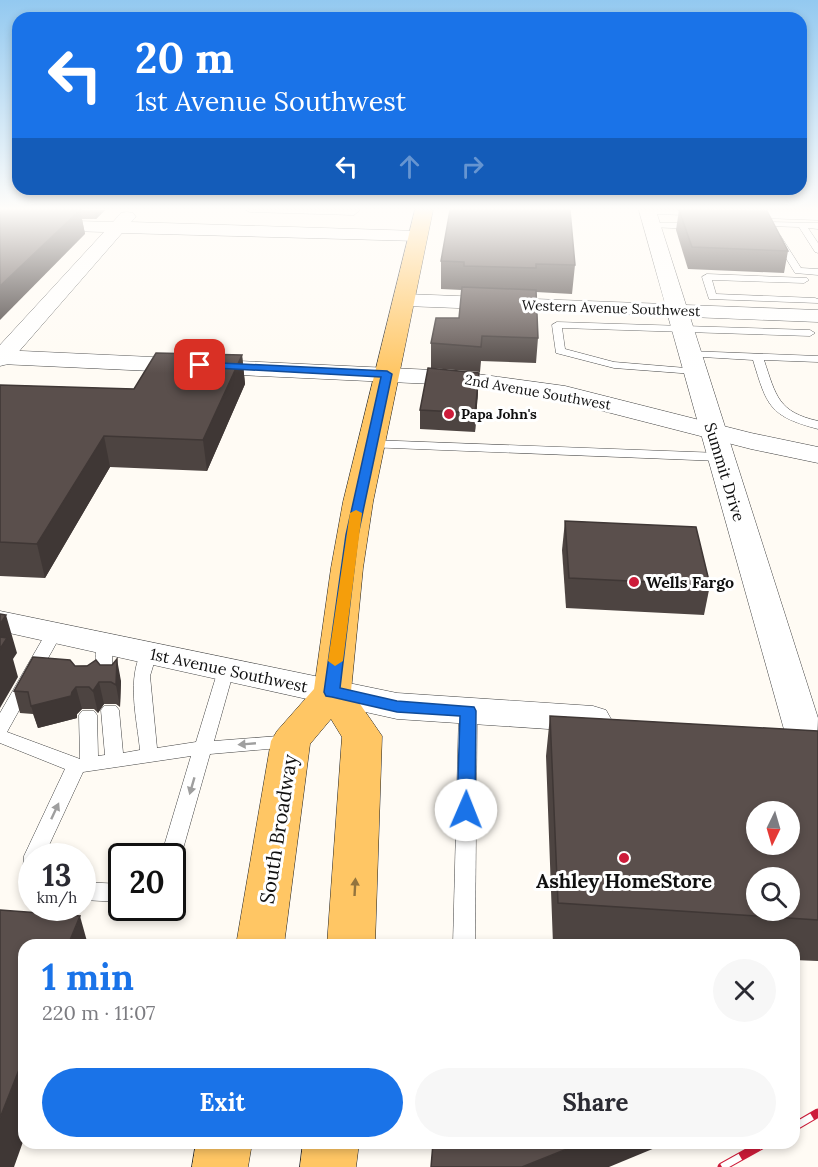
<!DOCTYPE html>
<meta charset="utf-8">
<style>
:root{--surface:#fff;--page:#f7f7f7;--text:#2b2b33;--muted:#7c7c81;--accent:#1a73e8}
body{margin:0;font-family:Lora,serif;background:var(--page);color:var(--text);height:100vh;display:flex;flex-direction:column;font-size:22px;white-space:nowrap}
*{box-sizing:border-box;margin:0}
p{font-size:20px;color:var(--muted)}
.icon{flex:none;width:33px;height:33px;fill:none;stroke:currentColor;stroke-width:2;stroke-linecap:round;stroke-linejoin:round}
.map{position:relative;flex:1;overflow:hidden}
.side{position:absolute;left:18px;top:939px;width:782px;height:210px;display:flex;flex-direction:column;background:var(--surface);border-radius:18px;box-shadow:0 3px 9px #0003}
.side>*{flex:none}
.guide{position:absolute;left:12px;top:12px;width:795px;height:183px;border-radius:18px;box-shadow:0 3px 9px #0003;background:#1a73e8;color:#fff;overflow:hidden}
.needle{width:39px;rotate:185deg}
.fabs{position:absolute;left:746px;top:801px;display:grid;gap:12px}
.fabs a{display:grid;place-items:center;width:54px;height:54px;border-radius:50%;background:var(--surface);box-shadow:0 3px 9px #0003;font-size:30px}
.speed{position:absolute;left:18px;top:843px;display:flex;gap:12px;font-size:30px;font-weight:700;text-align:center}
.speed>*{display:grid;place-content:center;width:78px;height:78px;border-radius:50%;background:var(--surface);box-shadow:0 3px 9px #0003;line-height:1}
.speed small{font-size:15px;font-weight:400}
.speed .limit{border:3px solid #111;border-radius:9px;background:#fff;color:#111}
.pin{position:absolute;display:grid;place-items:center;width:51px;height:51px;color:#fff;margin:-26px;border-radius:12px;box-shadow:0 3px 9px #0006}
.me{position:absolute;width:66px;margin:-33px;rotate:1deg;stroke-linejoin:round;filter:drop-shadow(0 0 4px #0008)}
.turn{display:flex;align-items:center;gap:21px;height:126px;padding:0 24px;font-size:27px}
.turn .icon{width:78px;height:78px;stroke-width:2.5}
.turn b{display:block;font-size:42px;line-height:51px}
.lanes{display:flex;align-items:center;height:57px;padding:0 24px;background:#0003;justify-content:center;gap:30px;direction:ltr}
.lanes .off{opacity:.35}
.round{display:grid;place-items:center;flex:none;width:63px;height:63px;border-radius:32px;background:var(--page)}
.head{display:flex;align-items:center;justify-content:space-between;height:102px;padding:0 24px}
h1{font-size:36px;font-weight:800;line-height:45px;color:var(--accent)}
.action{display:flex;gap:12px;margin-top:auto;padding:12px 24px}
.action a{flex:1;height:69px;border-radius:36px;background:var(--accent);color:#fff;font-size:24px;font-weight:800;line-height:69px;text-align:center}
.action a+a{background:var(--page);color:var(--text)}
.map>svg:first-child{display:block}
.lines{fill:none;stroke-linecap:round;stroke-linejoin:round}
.service-casing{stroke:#434343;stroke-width:1}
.minor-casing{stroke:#434343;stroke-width:1}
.tertiary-casing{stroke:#434343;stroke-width:1}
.primary-casing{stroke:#212121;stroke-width:1}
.service{fill:#fff;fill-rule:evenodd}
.minor{fill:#fff;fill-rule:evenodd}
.tertiary{fill:#fff;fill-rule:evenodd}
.primary{fill:#ffc664;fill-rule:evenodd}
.rail-casing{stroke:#cd1c3a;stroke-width:9}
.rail{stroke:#fff;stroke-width:7;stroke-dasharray:21;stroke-linecap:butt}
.wall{fill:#4d4441}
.shaded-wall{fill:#3f3735}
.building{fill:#5a4f4c;stroke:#3f3735;stroke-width:1.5;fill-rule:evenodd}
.oneway{fill:#9f9f9f}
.oneway2{fill:#93743e}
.route{fill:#1a73e8;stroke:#114b97;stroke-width:1.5}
.slow{fill:#f59e0b}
.poi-dot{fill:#cd1c3a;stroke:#fff;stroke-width:2}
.labels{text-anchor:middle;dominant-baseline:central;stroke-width:6;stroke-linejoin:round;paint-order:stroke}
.far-street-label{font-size:14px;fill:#101010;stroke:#fff}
.far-poi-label{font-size:14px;font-weight:bold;fill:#101010;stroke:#fff;text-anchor:start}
.street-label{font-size:16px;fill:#101010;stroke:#fff}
.poi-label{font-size:16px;font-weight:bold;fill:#101010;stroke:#fff;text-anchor:start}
.near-street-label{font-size:20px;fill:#101010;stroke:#fff}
.near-poi-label{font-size:20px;font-weight:bold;fill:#101010;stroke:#fff}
</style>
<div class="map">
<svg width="818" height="1167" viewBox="0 0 818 1167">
<rect width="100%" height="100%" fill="#fffbf4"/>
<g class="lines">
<!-- service casing -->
<g class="service-casing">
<g id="service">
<polygon points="246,210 360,210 354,215 250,212"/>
<polygon points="769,222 818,223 818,229 808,228 818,243 818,253 815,252 799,227 766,226 766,222"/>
<polygon points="652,223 696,223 700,226 696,229 649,227 648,225"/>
<polygon points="774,235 780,235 801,268 818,269 818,275 795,273 773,237"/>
<polygon points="707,274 807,278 809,280 804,283 712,280 716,294 815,298 818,299 818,303 709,299 702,277"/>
<polygon points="557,322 810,330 815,333 810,336 562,328 565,349 614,362 698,369 698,373 694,374 614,368 556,353 552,325"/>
<path d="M689 351 818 356V362L764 360C776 396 778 412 818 421V429C769 416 767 406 753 360L685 356V352Z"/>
<polygon points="371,440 720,453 726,457 720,461 367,447 365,444"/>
<path d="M54 628 62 633 7 732 80 759 79 715 82 711H94L97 715 98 756 105 755 101 710 104 706H116L119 710 123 753 140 750C137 719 126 678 143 649H155L157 653 150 676 157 748 196 742 218 670 220 666H232L234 670 214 741 291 735 297 736 300 741 297 746 291 747 210 754 181 856 178 862 172 864V856H161L191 756 83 772 44 856H32V888L25 886 22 880 24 856 65 769 0 743V713L46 633Z"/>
<path d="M105 639 111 640 113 644 112 665 119 681 117 685H105C97 672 92 655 99 640Z"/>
<polygon points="468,705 474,707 477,711 475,945 453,945 459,711 462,707"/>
<polygon points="82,882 122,884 122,902 82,900"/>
</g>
</g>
<!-- minor casing -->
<g class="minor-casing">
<g id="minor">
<polygon points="639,210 818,210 818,220 657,214 686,305 818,310 818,322 690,317 818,718 817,742 804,746 791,742 785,733 668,316 405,306 398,304 395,300 398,296 405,294 665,304"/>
<polygon points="127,212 133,213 136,217 131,222 418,231 424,232 427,236 424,240 418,241 122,233 8,364 0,366 0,345 104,232 0,229 0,219 113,222 121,213"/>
<polygon points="0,611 397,693 593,706 606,710 611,719 606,728 593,732 397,719 0,631"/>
</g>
</g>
<!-- tertiary casing -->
<g class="tertiary-casing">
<polygon id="tertiary" points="0,350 455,371 565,386 751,433 818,447 818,463 751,449 564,401 455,385 0,364"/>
</g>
<!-- primary casing -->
<g class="primary-casing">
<g id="primary">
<polygon points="415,210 433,210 373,502 363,568 351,691 382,736 375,945 327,945 342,737 331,719 310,744 284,945 236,945 271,741 277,731 314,689 331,568 343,502"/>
<polygon points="196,1143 252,1143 248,1167 192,1167"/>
<polygon points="303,1143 359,1143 356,1167 300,1167"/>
</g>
</g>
<!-- service -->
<use href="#service" class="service"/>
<!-- minor -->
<use href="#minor" class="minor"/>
<!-- tertiary -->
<use href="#tertiary" class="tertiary"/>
<!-- primary -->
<use href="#primary" class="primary"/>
<!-- rail casing -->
<g class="rail-casing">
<g id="rail">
<polyline points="794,1127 818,1113"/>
<polyline points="722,1167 765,1143"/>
</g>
</g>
<!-- rail -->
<use href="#rail" class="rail"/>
</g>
<!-- wall -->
<g class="wall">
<polygon points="0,210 105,210 96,219 82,219 85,234"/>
<polygon points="679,210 788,251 784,273 688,269 676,230"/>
<polygon points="441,261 575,265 572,294 536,292 538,338 536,363 481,361 480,372 431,368 431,343 459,318 462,290 441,289"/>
<polygon points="242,355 245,384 207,471 110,467 45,578 0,576 0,385 134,389"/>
<polygon points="478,391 475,432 420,429 420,410"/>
<polygon points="565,521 710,585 704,615 566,608 562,550"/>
<polygon points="100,665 121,681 120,707 116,704 104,704 98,713 94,709 82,709 77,714 77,718 38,728 33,714 20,713 14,691 75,666"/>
<polygon points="550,716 818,731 818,961 794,960 794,945 575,945 553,944 546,756"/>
</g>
<!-- shaded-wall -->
<g class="shaded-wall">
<polygon points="80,210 85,234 0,320 0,286"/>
<polygon points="94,210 105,210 96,219"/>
<polygon points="242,355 245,384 207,471 203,440"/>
<polygon points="479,373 478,391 475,432 475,413"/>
<polygon points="104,436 110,467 45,578 37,544"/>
<polygon points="6,615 17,653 13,659 18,677 0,708 0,624"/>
<polygon points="117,659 121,681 120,707 116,685"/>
<polygon points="99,682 104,704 98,713 93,691"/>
<polygon points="76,687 82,709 77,714 77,718 38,728 31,706 72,692"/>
<polygon points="80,916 88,945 68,945"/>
<polygon points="24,1057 24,1139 14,1167 0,1167 0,1118"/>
<polygon points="582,1143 667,1143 609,1167 522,1167"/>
</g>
<!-- building -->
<g class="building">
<polygon points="0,210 80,210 0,286"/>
<polygon points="450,210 570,210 575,265 536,264 536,268 464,266 464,262 441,261"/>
<polygon points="679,210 767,211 788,251 692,247"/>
<polygon points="462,287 536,290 538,338 482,336 481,347 431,343 436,318 459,318"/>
<polygon points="156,353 242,355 203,440 104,436 37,544 0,542 0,385 134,389"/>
<polygon points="428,368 479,373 475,413 420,410"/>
<polygon points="565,521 696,527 710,585 569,578"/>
<polygon points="0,614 6,615 0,624"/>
<polygon points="0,637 7,638 0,649"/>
<polygon points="33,657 70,660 75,666 87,666 96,660 100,665 112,665 117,659 116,685 111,682 99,682 93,691 89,687 76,687 72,692 71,696 31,706 28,692 14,691"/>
<path d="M550 716 818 731V920L558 903ZM756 812H789V844H756ZM756 878H789V910H756Z"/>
<polygon points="0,910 80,916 68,945 24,945 24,1057 0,1118"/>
<polygon points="433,1143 582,1143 522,1167 431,1167"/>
</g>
<!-- one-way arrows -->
<defs><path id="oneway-solid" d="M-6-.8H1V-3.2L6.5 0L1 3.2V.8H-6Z" transform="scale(1.5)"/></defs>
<g class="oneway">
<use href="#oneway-solid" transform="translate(247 744) rotate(175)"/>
<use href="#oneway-solid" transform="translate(192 786) rotate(106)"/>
<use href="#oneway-solid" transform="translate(55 811) rotate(-65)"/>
</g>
<use class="oneway2" href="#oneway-solid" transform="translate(355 887) rotate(-87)"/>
<!-- sky -->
<linearGradient id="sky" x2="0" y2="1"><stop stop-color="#93c9f0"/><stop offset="0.56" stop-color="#fffdfa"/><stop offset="1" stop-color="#fffdfa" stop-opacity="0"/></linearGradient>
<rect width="818" height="373" fill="url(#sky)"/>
<!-- route -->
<polygon class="route" points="200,362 387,371 392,374 358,535 340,688 397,701 474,707 476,711 475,810 472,815 466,817 460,815 457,810 460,716 397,712 332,697 326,696 324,692 346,535 381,377 197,367 197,363"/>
<!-- slow -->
<polygon class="slow" points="356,510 362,513 343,661 335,666 328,661 350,513"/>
<!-- markers -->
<g class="poi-dot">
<circle cx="449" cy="414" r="6"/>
<circle cx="634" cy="582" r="6"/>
<circle cx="624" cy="858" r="6"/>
</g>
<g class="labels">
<!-- far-street labels -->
<g class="far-street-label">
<text transform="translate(611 308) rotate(2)">Western Avenue Southwest</text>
<text transform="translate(538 392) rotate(10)">2nd Avenue Southwest</text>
</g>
<!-- far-poi labels -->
<g class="far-poi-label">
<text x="461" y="414">Papa John's</text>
</g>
<!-- street labels -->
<g class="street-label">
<text transform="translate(725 472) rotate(73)">Summit Drive</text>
<text transform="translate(229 670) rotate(12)">1st Avenue Southwest</text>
</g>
<!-- poi labels -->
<g class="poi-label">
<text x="646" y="582">Wells Fargo</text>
</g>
<!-- near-street labels -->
<g class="near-street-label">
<text transform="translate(278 829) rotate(-81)">South Broadway</text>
</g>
<!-- near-poi labels -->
<g class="near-poi-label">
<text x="624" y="880">Ashley HomeStore</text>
</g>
</g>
</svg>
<div class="fabs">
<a><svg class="needle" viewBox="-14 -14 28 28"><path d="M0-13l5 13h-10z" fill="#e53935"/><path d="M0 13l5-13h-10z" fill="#7c7c81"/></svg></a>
<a><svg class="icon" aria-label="search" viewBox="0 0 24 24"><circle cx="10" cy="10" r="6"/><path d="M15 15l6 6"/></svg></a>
</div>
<div class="speed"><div>13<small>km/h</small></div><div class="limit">20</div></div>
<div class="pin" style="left:200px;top:365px;background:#d93025"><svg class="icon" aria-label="arrive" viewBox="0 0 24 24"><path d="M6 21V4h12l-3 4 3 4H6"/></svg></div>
<svg class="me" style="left:466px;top:810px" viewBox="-20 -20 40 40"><circle r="19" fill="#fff"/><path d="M0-13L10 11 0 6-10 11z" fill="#1a73e8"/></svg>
<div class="guide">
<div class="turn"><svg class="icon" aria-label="left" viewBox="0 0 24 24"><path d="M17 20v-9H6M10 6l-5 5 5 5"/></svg><div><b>20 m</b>1st Avenue Southwest</div></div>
<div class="lanes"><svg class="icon" aria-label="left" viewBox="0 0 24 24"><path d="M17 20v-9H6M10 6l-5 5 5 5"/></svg><svg class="icon off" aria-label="ahead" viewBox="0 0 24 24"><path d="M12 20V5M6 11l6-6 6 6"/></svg><svg class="icon off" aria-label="right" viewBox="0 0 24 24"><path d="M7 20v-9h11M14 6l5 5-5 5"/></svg></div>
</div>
<section class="side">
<div class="head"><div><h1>1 min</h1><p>220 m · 11:07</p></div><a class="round"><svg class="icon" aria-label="close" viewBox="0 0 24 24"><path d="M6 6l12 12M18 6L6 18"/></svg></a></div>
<div class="action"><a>Exit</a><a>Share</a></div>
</section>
</div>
